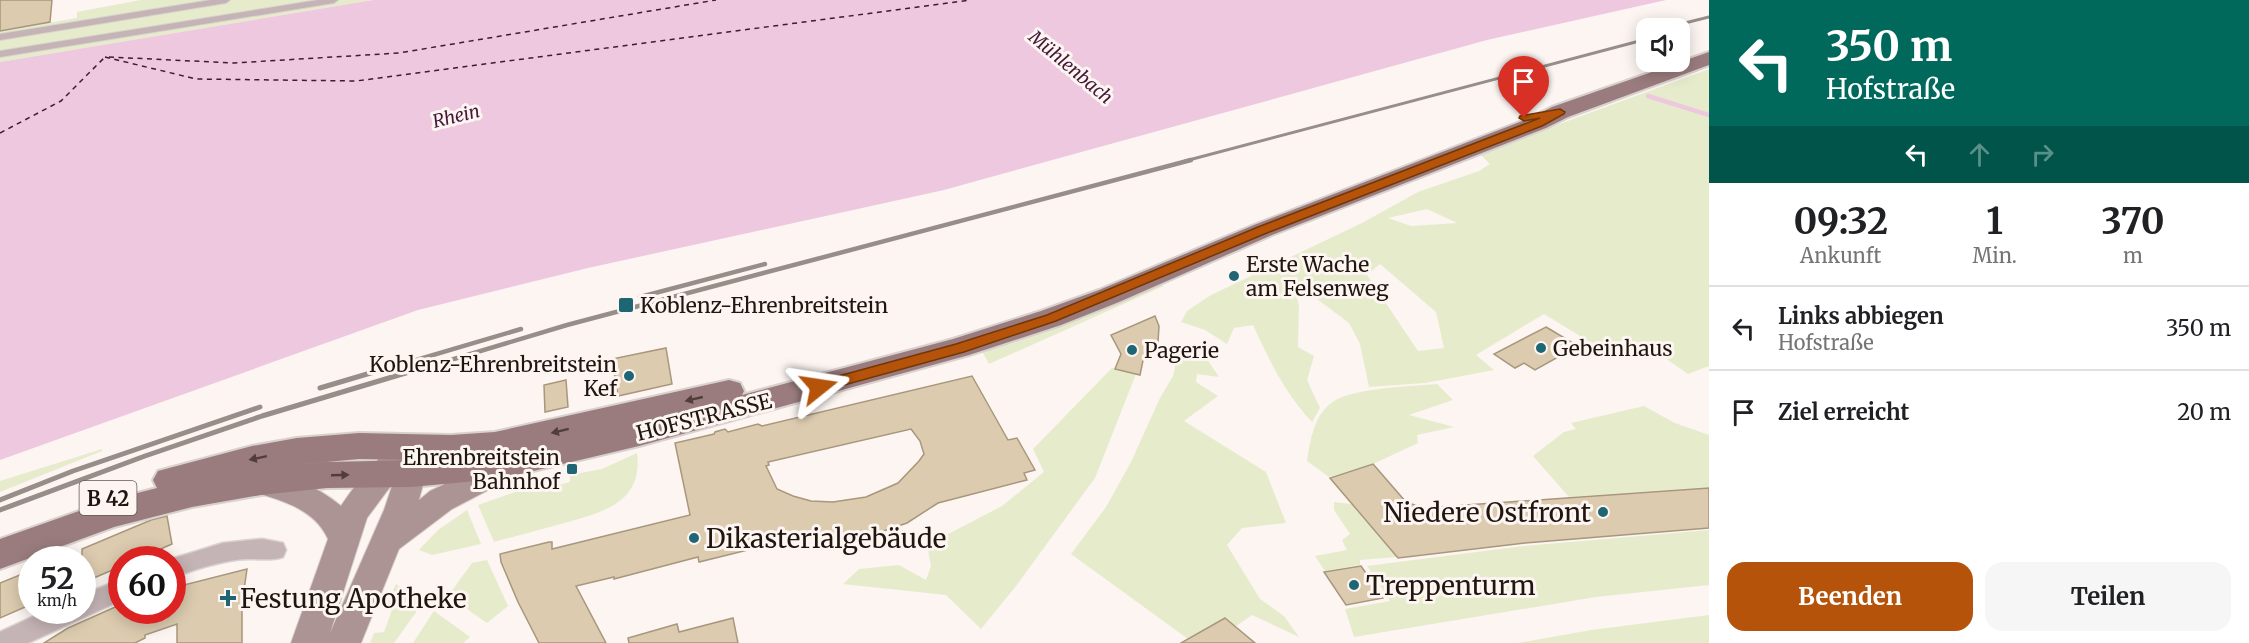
<!DOCTYPE html>
<html lang="de">
<meta charset="utf-8">
<style>
:root{--surface:#fff;--page:#f6f6f6;--text:#202124;--muted:#757577;--line:#e0e0e0;--accent:#b45309}
body{margin:0;font-family:Merriweather,serif;background:var(--page);color:var(--text);height:100vh;display:flex;flex-direction:column;font-size:22px;white-space:nowrap}
*{box-sizing:border-box;margin:0}
p{font-size:20px;color:var(--muted)}
.icon{flex:none;width:33px;height:33px;fill:none;stroke:currentColor;stroke-width:2;stroke-linecap:round;stroke-linejoin:round}
.map{position:relative;flex:1;overflow:hidden}
.side{display:flex;flex-direction:column;background:var(--surface);width:540px}
.side>*{flex:none}
.banner{background:#00695c;color:#fff;overflow:hidden}
.buttons{position:absolute;left:1636px;top:18px;display:grid;gap:12px}
.buttons a{display:grid;place-items:center;width:54px;height:54px;border-radius:12px;background:var(--surface);box-shadow:0 3px 15px #0003;font-size:30px}
.speed{position:absolute;left:18px;top:546px;display:flex;gap:12px;font-size:30px;font-weight:700;text-align:center}
.speed>*{display:grid;place-content:center;width:78px;height:78px;border-radius:50%;background:var(--surface);box-shadow:0 3px 15px #0003;line-height:1}
.speed small{font-size:15px;font-weight:400}
.speed .limit{border:9px solid #d22;background:#fff;color:#111}
.pin{position:absolute;display:grid;place-items:center;width:51px;height:51px;color:#fff;margin:-62px -26px;border-radius:50% 50% 50% 0;rotate:-45deg;box-shadow:0 0 6px #0007}
.pin .icon{rotate:45deg}
.me{position:absolute;width:66px;margin:-33px;rotate:75deg;stroke-linejoin:round;filter:drop-shadow(0 0 4px #0008)}
.turn{display:flex;align-items:center;gap:21px;height:126px;padding:0 18px;font-size:27px}
.turn .icon{width:78px;height:78px;stroke-width:2.5}
.turn b{display:block;font-size:42px;line-height:51px}
.lanes{display:flex;align-items:center;height:57px;padding:0 18px;background:#0003;justify-content:center;gap:30px;direction:ltr}
.lanes .off{opacity:.35}
.eta{display:flex;justify-content:space-evenly;align-items:center;height:102px;text-align:center}
.eta b{font-size:36px;font-weight:700;line-height:42px}
.button{display:flex;gap:12px;margin-top:auto;padding:12px 18px}
.button a{flex:1;height:69px;border-radius:18px;background:var(--accent);color:#fff;font-size:24px;font-weight:700;line-height:69px;text-align:center}
.button a+a{background:var(--page);color:var(--text)}
ul{padding:0;list-style:none}
li{display:flex;align-items:center;gap:18px;height:84px;padding:0 18px;border-top:2px solid var(--line)}
li div{flex:1}
li b{display:block;font-size:22px}
li em{font-style:normal}
main{display:flex;flex:1;min-height:0}
.map>svg:first-child{display:block}
.green{fill:#e6eccb;fill-rule:evenodd}
.water{fill:#eec8df}
.lines{fill:none;stroke-linecap:round;stroke-linejoin:round}
.stream{stroke:#eec8df;stroke-width:4.5}
.ferry{stroke:#441736;stroke-width:1.5;stroke-dasharray:5 4.5;stroke-linecap:butt}
.building{fill:#dccbaf;stroke:#a7977c;stroke-width:1.5;fill-rule:evenodd}
.pedestrian-casing{stroke:#d9d1ce;stroke-width:2}
.minor-casing{stroke:#d9d1ce;stroke-width:3}
.secondary-casing{stroke:#d9d1ce;stroke-width:2}
.primary-casing{stroke:#d9d1ce;stroke-width:4}
.pedestrian{fill:#c5b4b5;fill-rule:evenodd}
.minor{fill:#c5b4b5;fill-rule:evenodd}
.secondary{fill:#ac9495;fill-rule:evenodd}
.primary{fill:#9a7c7e;fill-rule:evenodd}
.rail-far2{stroke:#978e8a;stroke-width:3}
.rail-far1{stroke:#978e8a;stroke-width:4.5}
.rail{stroke:#978e8a;stroke-width:5}
.oneway{fill:#513e3b}
.route{fill:#b45309;stroke:#753606;stroke-width:1.5}
.poi-dot{fill:#1f6675;stroke:#fcf5f2;stroke-width:2}
.labels{text-anchor:middle;dominant-baseline:central;stroke-width:6;stroke-linejoin:round;paint-order:stroke}
.far-water-label{font-size:18px;font-style:italic;fill:#441736;stroke:#fcf5f2}
.shield{fill:#fcf5f2;stroke:#625853;stroke-width:1.5}
.shield-label{font-size:20px;font-weight:bold;fill:#20150f}
.poi-label{font-size:21px;fill:#20150f;stroke:#fcf5f2;text-anchor:start}
.street-label{font-size:21px;fill:#20150f;stroke:#fcf5f2}
.near-poi-label{font-size:26px;fill:#20150f;stroke:#fcf5f2;text-anchor:start}
</style>
<main>
<div class="map">
<svg width="1709" height="643" viewBox="0 0 1709 643">
<rect width="100%" height="100%" fill="#fcf5f2"/>
<!-- green -->
<g class="green">
<polygon points="141,0 373,0 0,62 0,31 77,18 77,12"/>
<path d="M1709 69V366L1688 374 1662 356 1611 355 1544 314 1476 355 1494 370 1425 383 1369 387 1360 344 1349 323 1293 281 1299 306 1298 347 1314 356 1307 380 1320 408 1312 422C1285 393 1269 360 1253 325L1234 328 1227 344 1205 330 1181 322 1187 311 1211 295 1362 223 1418 192 1479 171 1490 164 1481 155 1489 150ZM1427 209 1457 223 1411 226 1388 218ZM1380 264 1436 312 1444 348 1418 351 1367 275Z"/>
<polygon points="1162,285 1164,286 989,364 982,351 1087,315"/>
<polygon points="1177,357 1207,359 1219,377 1197,374 1196,382 1218,396 1184,421 1266,472 1286,523 1242,528 1227,545 1260,599 1284,616 1299,637 1252,615 1235,627 1224,618 1188,639 1071,554 1106,507 1131,462 1160,398 1173,376"/>
<polygon points="1112,368 1136,374 1095,478 1016,586 981,629 946,595 843,584 859,569 899,565 926,580 931,566 927,545 1002,506 1044,472 1033,449"/>
<path d="M1437 384 1453 400 1409 415 1454 427 1417 435 1418 443 1373 464 1329 477 1307 461C1310 440 1315 411 1336 400 1357 388 1412 386 1437 384Z"/>
<polygon points="1644,406 1675,423 1709,435 1709,487 1569,497 1533,456 1564,432 1576,429 1571,423"/>
<polygon points="102,449 102,451 0,492 0,481"/>
<path d="M637 453C644 506 596 514 557 525 536 531 515 536 494 542L478 505 529 487 530 492 570 482V475L602 469Z"/>
<polygon points="1334,502 1351,504 1397,557 1360,560 1360,565 1325,571 1315,556 1347,550 1342,540 1350,534 1334,510"/>
<polygon points="467,510 481,544 432,555 419,550 438,530"/>
<polygon points="1709,530 1709,585 1596,597 1354,637 1345,609 1390,601 1367,566 1523,546"/>
<polygon points="487,560 508,606 487,623 448,596 472,563"/>
<polygon points="396,584 424,601 394,643 370,643 374,633 384,632 392,610 384,609"/>
<polygon points="434,611 470,637 463,643 413,643"/>
<polygon points="1709,615 1709,643 1518,643 1591,630"/>
</g>
<!-- water -->
<polygon class="water" points="373,0 1666,0 1487,40 944,190 588,268 418,310 0,460 0,62"/>
<g class="lines">
<!-- stream -->
<polyline class="stream" points="1648,96 1709,115"/>
<!-- ferry -->
<g class="ferry">
<polyline points="105,57 196,79 356,81 971,0"/>
<polyline points="109,57 234,63 399,53 716,0"/>
<polyline points="0,133 61,101 105,57"/>
</g>
</g>
<!-- building -->
<g class="building">
<polygon points="0,0 52,0 50,22 0,31"/>
<polygon points="1155,316 1159,326 1158,342 1146,346 1140,375 1115,369 1121,354 1111,335"/>
<polygon points="1546,327 1578,346 1535,370 1524,363 1515,368 1494,354"/>
<polygon points="666,348 672,384 618,396 612,359"/>
<path d="M972 376 1008 440 1017 438 1035 470 1024 473 1027 480 938 503 907 523 872 535 835 540 801 537 699 562 698 557 614 579V577L576 586 606 643H539L518 602 501 562 500 554 549 542H552V549L690 515 675 443 714 434 715 432 725 429 728 432 758 424 762 426ZM911 429 920 441 924 454 919 461 898 483 866 497 833 502 811 501 793 496 777 489 766 466 769 465 768 462Z"/>
<polygon points="566,380 568,407 545,412 544,385"/>
<polygon points="1373,464 1406,502 1423,508 1709,488 1709,528 1525,543 1398,558 1330,478"/>
<polygon points="167,516 172,544 136,560 122,560 122,566 82,583 82,549 151,520"/>
<polygon points="1361,566 1383,598 1346,605 1324,572"/>
<polygon points="247,569 242,604 242,643 177,643 177,624 145,635 145,638 135,643 44,643 68,628 122,604 122,610 172,610 172,588"/>
<polygon points="32,570 32,604 0,618 0,583"/>
<polygon points="733,618 738,643 629,643 628,638 677,624 679,632"/>
<polygon points="1225,618 1255,643 1181,643"/>
</g>
<g class="lines">
<!-- pedestrian casing -->
<g class="pedestrian-casing">
<g id="pedestrian">
<polygon points="211,0 230,0 226,3 0,40 0,34"/>
<polygon points="318,0 338,0 334,3 0,57 0,51"/>
</g>
</g>
<!-- minor casing -->
<g class="minor-casing">
<g id="minor">
<path d="M262 539 283 543 286 550 283 557C269 562 252 557 236 560 214 563 193 570 172 578V560H168L223 543Z"/>
<polygon points="122,579 122,600 28,643 0,643 0,632 47,610 82,610 82,595"/>
</g>
</g>
<!-- secondary casing -->
<g class="secondary-casing">
<path id="secondary" d="M413 436 423 439C433 457 424 480 419 500L430 491 506 455 517 459 521 467 517 475 452 509 399 549 361 643H291L328 539C314 508 280 500 250 491L246 482 250 473C275 465 322 489 341 506 357 482 386 444 413 436ZM393 483 384 510 330 633 367 518Z"/>
</g>
<!-- primary casing -->
<g class="primary-casing">
<path id="primary" d="M1709 52V65L1568 117 1546 128 1272 235 1119 302 1061 325 969 355 639 446 499 479 411 487 327 488 261 495 192 507 114 527 0 569V539L110 500 157 488 153 480 158 471 252 446 297 438 359 433 451 435 495 432 729 380 740 383 744 391 742 395 953 339 1041 311 1099 290 1254 225 1530 118 1552 107ZM359 459 420 460 327 462 283 466Z"/>
</g>
<!-- pedestrian -->
<use href="#pedestrian" class="pedestrian"/>
<!-- minor -->
<use href="#minor" class="minor"/>
<!-- secondary -->
<use href="#secondary" class="secondary"/>
<!-- primary -->
<use href="#primary" class="primary"/>
<!-- rail-far2 -->
<g class="rail-far2">
<polyline points="1665,28 1709,17"/>
<polyline points="1185,161 1647,39"/>
</g>
<!-- rail-far1 -->
<g class="rail-far1">
<polyline points="640,297 765,264"/>
<polyline points="379,371 521,329"/>
<polyline points="414,371 567,325 1191,160"/>
</g>
<!-- rail -->
<g class="rail">
<polyline points="320,388 384,369"/>
<polyline points="0,500 73,471 260,407"/>
<polyline points="0,510 145,456 262,416 419,369"/>
</g>
</g>
<!-- one-way arrows -->
<defs><path id="oneway-solid" d="M-6-.8H1V-3.2L6.5 0L1 3.2V.8H-6Z" transform="scale(1.5)"/></defs>
<g class="oneway">
<use href="#oneway-solid" transform="translate(694 399) rotate(167)"/>
<use href="#oneway-solid" transform="translate(560 431) rotate(166)"/>
<use href="#oneway-solid" transform="translate(258 458) rotate(168)"/>
<use href="#oneway-solid" transform="translate(340 475) rotate(-2)"/>
</g>
<!-- route -->
<polygon class="route" points="1560,109 1565,112 1564,114 1542,126 1267,233 1056,321 964,352 819,392 811,387 813,383 956,344 1047,315 1258,227 1540,118 1524,121 1519,118 1520,116"/>
<!-- markers -->
<g class="poi-dot">
<circle cx="1234" cy="276" r="6"/>
<rect x="618" y="297" width="16" height="16" rx="3"/>
<circle cx="1541" cy="348" r="6"/>
<circle cx="1132" cy="350" r="6"/>
<circle cx="629" cy="376" r="6"/>
<rect x="566" y="463" width="12" height="12" rx="3"/>
<circle cx="1603" cy="512" r="6"/>
<circle cx="694" cy="538" r="6"/>
<circle cx="1354" cy="585" r="6"/>
<path d="M225 589h6v6h6v6h-6v6h-6v-6h-6v-6h6z"/>
</g>
<g class="labels">
<!-- far-water labels -->
<g class="far-water-label">
<text transform="translate(1071 67) rotate(40)">Mühlenbach</text>
<text transform="translate(456 116) rotate(-14)">Rhein</text>
</g>
<!-- shield labels -->
<rect class="shield" x="79.5" y="481" width="57" height="34" rx="4.5"/>
<g class="shield-label">
<text x="108" y="498">B 42</text>
</g>
<!-- poi labels -->
<g class="poi-label">
<text x="1246" y="264">Erste Wache<tspan x="1246" dy="24">am Felsenweg</tspan></text>
<text x="640" y="305">Koblenz-Ehrenbreitstein</text>
<text x="1553" y="348">Gebeinhaus</text>
<text x="1144" y="350">Pagerie</text>
<text x="617" y="364" text-anchor="end">Koblenz-Ehrenbreitstein<tspan x="617" dy="24">Kef</tspan></text>
<text x="560" y="457" text-anchor="end">Ehrenbreitstein<tspan x="560" dy="24">Bahnhof</tspan></text>
</g>
<!-- street labels -->
<g class="street-label">
<text transform="translate(704 417) rotate(-14)">HOFSTRASSE</text>
</g>
<!-- near-poi labels -->
<g class="near-poi-label">
<text x="1591" y="512" text-anchor="end">Niedere Ostfront</text>
<text x="706" y="538">Dikasterialgebäude</text>
<text x="1366" y="585">Treppenturm</text>
<text x="240" y="598">Festung Apotheke</text>
</g>
</g>
</svg>
<div class="buttons">
<a><svg class="icon" aria-label="sound" viewBox="0 0 24 24"><path d="M4 9h4l5-4v14l-5-4H4zM17 9q2 3 0 6"/></svg></a>
</div>
<div class="speed"><div>52<small>km/h</small></div><div class="limit">60</div></div>
<div class="pin" style="left:1524px;top:118px;background:#d93025"><svg class="icon" aria-label="arrive" viewBox="0 0 24 24"><path d="M6 21V4h12l-3 4 3 4H6"/></svg></div>
<svg class="me" style="left:819px;top:387px" viewBox="-20 -20 40 40"><path d="M0-17L14 15 0 8-14 15z" fill="#b45309" stroke="#fff" stroke-width="4"/></svg>
</div>
<section class="side">
<div class="banner">
<div class="turn"><svg class="icon" aria-label="left" viewBox="0 0 24 24"><path d="M17 20v-9H6M10 6l-5 5 5 5"/></svg><div><b>350 m</b>Hofstraße</div></div>
<div class="lanes"><svg class="icon" aria-label="left" viewBox="0 0 24 24"><path d="M17 20v-9H6M10 6l-5 5 5 5"/></svg><svg class="icon off" aria-label="ahead" viewBox="0 0 24 24"><path d="M12 20V5M6 11l6-6 6 6"/></svg><svg class="icon off" aria-label="right" viewBox="0 0 24 24"><path d="M7 20v-9h11M14 6l5 5-5 5"/></svg></div>
</div>
<div class="eta">
<div><b>09:32</b><p>Ankunft</p></div>
<div><b>1</b><p>Min.</p></div>
<div><b>370</b><p>m</p></div>
</div>
<ul>
<li><svg class="icon" aria-label="left" viewBox="0 0 24 24"><path d="M17 20v-9H6M10 6l-5 5 5 5"/></svg><div><b>Links abbiegen</b><p>Hofstraße</p></div><em>350 m</em></li>
<li><svg class="icon" aria-label="arrive" viewBox="0 0 24 24"><path d="M6 21V4h12l-3 4 3 4H6"/></svg><div><b>Ziel erreicht</b></div><em>20 m</em></li>
</ul>
<div class="button"><a>Beenden</a><a>Teilen</a></div>
</section>
</main>
